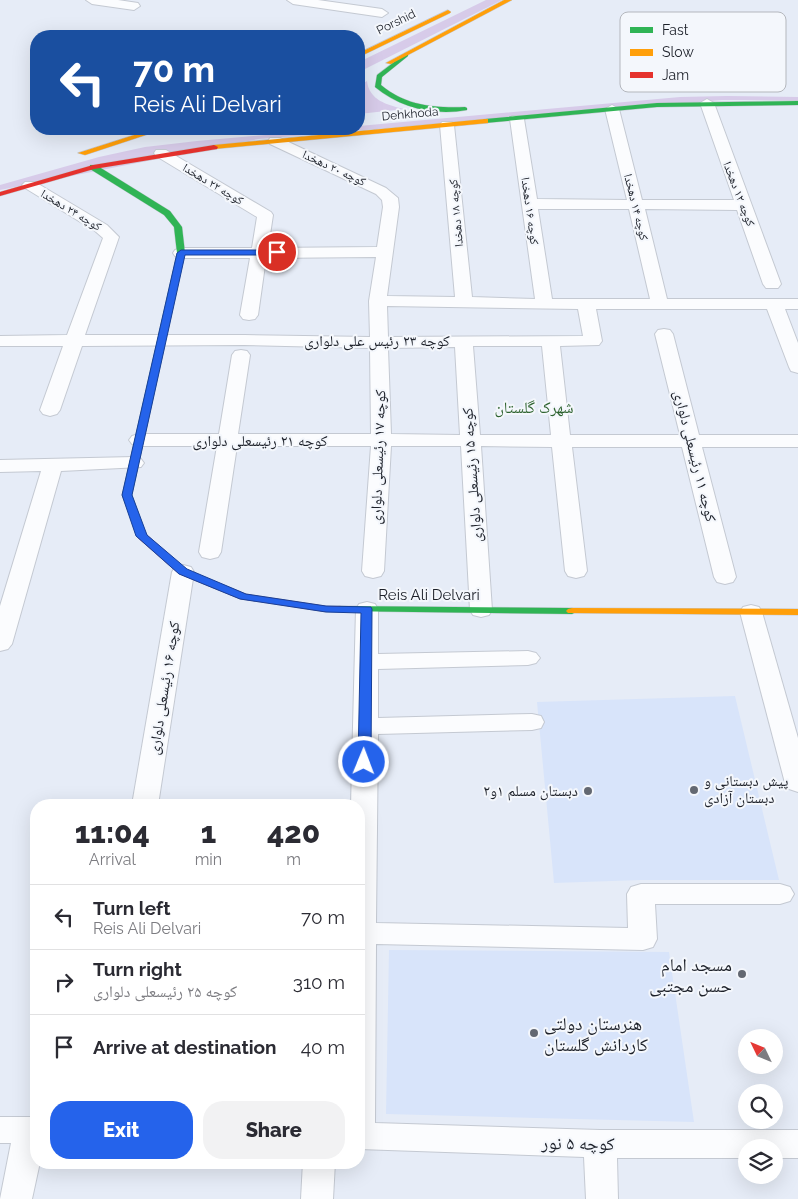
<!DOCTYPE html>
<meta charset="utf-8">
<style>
:root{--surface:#fff;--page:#f2f2f3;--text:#2b2b33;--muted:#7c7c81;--line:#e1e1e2;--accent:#2563eb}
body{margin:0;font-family:Raleway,"Noto Naskh Arabic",sans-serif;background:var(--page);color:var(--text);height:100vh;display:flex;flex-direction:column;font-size:19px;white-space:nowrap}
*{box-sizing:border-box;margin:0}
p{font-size:16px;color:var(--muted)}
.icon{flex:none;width:28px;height:28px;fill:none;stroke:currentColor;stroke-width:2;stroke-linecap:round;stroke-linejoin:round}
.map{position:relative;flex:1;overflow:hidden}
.drawer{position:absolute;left:30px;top:799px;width:335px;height:370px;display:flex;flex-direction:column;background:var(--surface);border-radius:20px;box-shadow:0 5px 20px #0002}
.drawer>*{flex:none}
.top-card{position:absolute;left:30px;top:30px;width:335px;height:105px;border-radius:20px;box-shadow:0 5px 20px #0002;background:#1a4fa0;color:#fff;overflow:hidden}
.needle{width:32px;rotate:313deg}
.controls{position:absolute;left:738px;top:1029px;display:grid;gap:10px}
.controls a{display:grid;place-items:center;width:45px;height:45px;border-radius:50%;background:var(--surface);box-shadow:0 5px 20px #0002;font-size:25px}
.pin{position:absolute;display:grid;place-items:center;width:42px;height:42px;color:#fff;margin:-21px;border:2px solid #fff;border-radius:50%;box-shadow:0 1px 5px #0007}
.me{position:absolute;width:55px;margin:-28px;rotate:1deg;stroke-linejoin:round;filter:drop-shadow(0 0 4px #0008)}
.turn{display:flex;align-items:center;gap:18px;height:105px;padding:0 20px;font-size:22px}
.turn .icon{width:65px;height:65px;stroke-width:2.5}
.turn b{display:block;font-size:35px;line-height:42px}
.eta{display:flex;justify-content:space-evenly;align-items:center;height:85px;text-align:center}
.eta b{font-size:30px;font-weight:800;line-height:35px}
.cta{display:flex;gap:10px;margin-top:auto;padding:10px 20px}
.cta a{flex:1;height:58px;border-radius:20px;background:var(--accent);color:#fff;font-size:20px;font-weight:800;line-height:58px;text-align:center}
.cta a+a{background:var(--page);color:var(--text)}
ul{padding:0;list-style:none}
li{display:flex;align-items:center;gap:15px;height:65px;padding:0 20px;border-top:1px solid var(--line)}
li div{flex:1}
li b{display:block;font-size:19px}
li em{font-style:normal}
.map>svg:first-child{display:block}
.built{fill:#d8e4fa}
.green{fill:#d7cbe9}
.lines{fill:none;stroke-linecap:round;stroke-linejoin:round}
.street-casing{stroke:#c4c9d2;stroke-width:2}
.fast-casing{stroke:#c4c9d2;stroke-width:1}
.slow-casing{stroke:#c4c9d2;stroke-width:1}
.jam-casing{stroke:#c4c9d2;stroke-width:1}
.street{fill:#fbfcfe;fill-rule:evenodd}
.fast{fill:#30b455;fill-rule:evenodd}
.slow{fill:#ff9f0a;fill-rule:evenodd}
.jam{fill:#e5322d;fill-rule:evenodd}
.route{fill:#2563eb;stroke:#184099}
.poi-dot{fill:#636872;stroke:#f4f7fc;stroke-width:2}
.labels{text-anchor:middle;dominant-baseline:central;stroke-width:4;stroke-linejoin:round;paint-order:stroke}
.far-street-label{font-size:12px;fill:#1d212a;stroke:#f4f7fc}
.street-label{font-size:15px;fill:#1d212a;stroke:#f4f7fc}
.poi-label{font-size:15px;fill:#1d212a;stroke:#f4f7fc;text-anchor:start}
.neighbourhood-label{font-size:16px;fill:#2e632f;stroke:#f4f7fc}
.near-poi-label{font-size:18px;fill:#1d212a;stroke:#f4f7fc;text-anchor:end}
.near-street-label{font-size:18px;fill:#1d212a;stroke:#f4f7fc}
.key{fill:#f4f7fc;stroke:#b4b7bd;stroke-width:1}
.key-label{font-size:14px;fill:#1d212a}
</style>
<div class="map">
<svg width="798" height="1199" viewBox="0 0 798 1199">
<rect width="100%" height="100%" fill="#e6ecf7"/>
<!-- built -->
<g class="built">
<polygon points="735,696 779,880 641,880 554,883 537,702"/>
<polygon points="389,950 669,952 694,1122 386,1114"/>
</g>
<!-- green -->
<g class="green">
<polygon points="486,0 502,0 359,72 359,62"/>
<path d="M367 81C369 100 387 105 404 109L359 114V86Z"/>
<polygon points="727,96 798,97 798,100 722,100 258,139 0,190 0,185 99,157 145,147 197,141 334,129 359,129 359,126 680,97"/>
</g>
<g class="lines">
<!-- street casing -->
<g class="street-casing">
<g id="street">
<polygon points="86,0 118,0 138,3 140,6 134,10 92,4"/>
<polygon points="287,0 318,0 382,9 388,13 382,17 293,4"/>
<path d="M707 99 714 103 781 284 778 288H766L763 284 737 210 645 209 667 299H798V309H785L798 343V373L791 371 789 367 767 309H596L602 341 599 345 560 346 570 435H680L655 334 658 330 664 329 670 330 673 334 699 435H798V447H702L736 577 733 582 725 584 717 582 714 577 682 447H572L587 571 584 576 576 578 568 576 565 571 552 447 481 446 492 610 489 615 481 617 473 615 470 610 461 446H391L384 571 381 576 373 578 365 576 362 571 371 446H237L221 552 218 557 210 559 202 557 199 552 217 446H139L132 444 129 440 132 436 139 434H219L232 355 235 351 241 350 247 351 250 355 238 434H371L370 348 244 345 82 346 60 410 57 414 50 416 43 414 40 410 63 346H0V336L67 335 103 238 95 231 25 188 22 185 25 182H35L107 225 119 237 85 335H244L370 337 369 301 376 257 266 258 258 315 255 319 249 320 243 319 240 315 250 258H181L175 256 173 253 175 250 181 248H252L257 217 156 156 154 153 156 150H166L271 212 273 215 268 248 377 247 383 207 382 200 376 194 270 144 268 141 270 138H280L386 188 398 198 399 207 387 296 455 297 440 125 442 122H452L454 125 472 297 535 299 510 119 512 116H522L524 119 537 199 627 200 605 109 612 105 619 109 642 200H734L700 103ZM538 209H629L650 299H552ZM387 306 578 309 583 336 388 337ZM473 346H542L551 435H480ZM455 347 460 435 391 434 388 348Z"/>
<polygon points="134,457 141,459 144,463 141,467 61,471 12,644 8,649 0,651 0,606 41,471 0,472 0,460"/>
<polygon points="183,565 191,567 194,572 158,805 132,805 172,572 175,567"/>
<polygon points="367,602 375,604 378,609 378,654 528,651 536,653 540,658 536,663 528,665 378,669 378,718 532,714 541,716 544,722 541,728 532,730 378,734 376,923 628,928 627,894 631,887 641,884 780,884 790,887 794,894 790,901 780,904 655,904 657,939 653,947 643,950 376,944 375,1123 600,1130 798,1130 798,1158 774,1158 774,1148 746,1148 746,1158 617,1158 618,1199 586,1199 584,1157 359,1149 359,805 351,805 356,609 359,604"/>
<polygon points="751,605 759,607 762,612 798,738 798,792 789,789 785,783 740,612 743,607"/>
<polygon points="0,1117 36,1117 36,1162 40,1162 32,1199 0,1199 11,1143 0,1143"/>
<polygon points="303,1162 335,1162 333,1199 301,1199"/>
</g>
</g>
<!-- fast casing -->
<g class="fast-casing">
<g id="fast">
<path d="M406 53 408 54V56L382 77 381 85C406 106 434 108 465 107L467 108V110C435 116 400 108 375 87L377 75Z"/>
<polygon points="798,101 798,105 657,107 485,123 481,121 485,119 657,103"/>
<polygon points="90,165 96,165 170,211 182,227 185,253 132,495 145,531 140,534 135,531 122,495 177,253 174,227 164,215 90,169"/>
<polygon points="340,606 572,608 578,611 572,614 336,611 334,609 336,607"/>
</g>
</g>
<!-- slow casing -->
<g class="slow-casing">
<g id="slow">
<polygon points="504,0 512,0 391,64 386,63"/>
<polygon points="448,10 451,12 450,13 359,57 359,53"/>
<polygon points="485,119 488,119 488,123 214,149 210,147 214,145"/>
<polygon points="153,129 164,129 85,155 78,153"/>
<polygon points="572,608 798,609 798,615 568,613 566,611 568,609"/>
</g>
</g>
<!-- jam casing -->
<g class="jam-casing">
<g id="jam">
<polygon points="214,145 218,147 217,149 94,169 0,196 0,192 93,165"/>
<polygon points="140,528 144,529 147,535 187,570 246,594 326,606 340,606 346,609 340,612 326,612 240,599 179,574 138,538 135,531"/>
</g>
</g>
<!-- street -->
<use href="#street" class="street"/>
<!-- fast -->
<use href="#fast" class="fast"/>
<!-- slow -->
<use href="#slow" class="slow"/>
<!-- jam -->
<use href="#jam" class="jam"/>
</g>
<!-- route -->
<polygon class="route" points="181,250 277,250 281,252 277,255 185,255 132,495 147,535 187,569 246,594 326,606 371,607 372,609 371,762 369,765 364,767 358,762 361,613 326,612 240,599 179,574 136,536 122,495 177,253"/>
<!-- markers -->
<g class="poi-dot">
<circle cx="694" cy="790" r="5"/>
<circle cx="588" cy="791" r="5"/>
<circle cx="742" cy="974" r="5"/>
<circle cx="534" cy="1033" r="5"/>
</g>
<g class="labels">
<!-- far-street labels -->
<g class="far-street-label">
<text transform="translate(396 22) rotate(-26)">Porshid</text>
<text transform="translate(410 114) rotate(-5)">Dehkhoda</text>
<text transform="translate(334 168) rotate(25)">کوچه ۲۰ دهخدا</text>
<text transform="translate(213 184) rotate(31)">کوچه ۲۲ دهخدا</text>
<text transform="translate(739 194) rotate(69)">کوچه ۱۲ دهخدا</text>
<text transform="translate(636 207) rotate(76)">کوچه ۱۴ دهخدا</text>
<text transform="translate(71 210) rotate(31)">کوچه ۲۴ دهخدا</text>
<text transform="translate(530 211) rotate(82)">کوچه ۱۶ دهخدا</text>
<text transform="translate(456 213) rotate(-95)">کوچه ۱۸ دهخدا</text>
</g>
<!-- street labels -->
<g class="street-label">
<text x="377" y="341">کوچه ۲۳ رئیس علی دلواری</text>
<text x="260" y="441">کوچه ۲۱ رئیسعلی دلواری</text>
<text transform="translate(695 456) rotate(76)">کوچه ۱۱ رئیسعلی دلواری</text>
<text transform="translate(378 457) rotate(-88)">کوچه ۱۷ رئیسعلی دلواری</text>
<text transform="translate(472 475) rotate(-94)">کوچه ۱۵ رئیسعلی دلواری</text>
<text x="429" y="595">Reis Ali Delvari</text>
<text transform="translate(164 688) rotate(-81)">کوچه ۱۶ رئیسعلی دلواری</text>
</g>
<!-- poi labels -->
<g class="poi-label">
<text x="704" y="781">پیش دبستانی و<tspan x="704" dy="17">دبستان آزادی</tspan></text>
<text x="578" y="791" text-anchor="end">دبستان مسلم ۱و۲</text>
</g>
<!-- neighbourhood labels -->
<g class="neighbourhood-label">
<text x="534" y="407">شهرک گلستان</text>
</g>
<!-- near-poi labels -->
<g class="near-poi-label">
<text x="732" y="964">مسجد امام<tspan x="732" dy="21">حسن مجتبی</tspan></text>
<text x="544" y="1023" text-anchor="start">هنرستان دولتی<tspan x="544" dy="21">کاردانش گلستان</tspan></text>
</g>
<!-- near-street labels -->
<g class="near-street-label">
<text transform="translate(578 1143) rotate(1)">کوچه ۵ نور</text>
</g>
</g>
<!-- legend -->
<rect x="620" y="12" width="166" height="80" rx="8" class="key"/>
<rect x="630" y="27" width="23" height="6" fill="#30b455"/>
<rect x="630" y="49" width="23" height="7" fill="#ff9f0a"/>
<rect x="630" y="72" width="23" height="6" fill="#e5322d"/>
<g class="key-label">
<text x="662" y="35">Fast</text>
<text x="662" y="57">Slow</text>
<text x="662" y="80">Jam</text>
</g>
</svg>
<div class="controls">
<a><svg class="needle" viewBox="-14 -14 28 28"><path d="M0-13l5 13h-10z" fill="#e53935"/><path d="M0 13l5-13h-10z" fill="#7c7c81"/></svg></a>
<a><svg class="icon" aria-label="search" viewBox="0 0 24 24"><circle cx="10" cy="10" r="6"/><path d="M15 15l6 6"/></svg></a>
<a><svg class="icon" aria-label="layers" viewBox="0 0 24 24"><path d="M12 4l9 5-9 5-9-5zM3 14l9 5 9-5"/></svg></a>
</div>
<div class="pin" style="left:277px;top:252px;background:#d93025"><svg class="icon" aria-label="arrive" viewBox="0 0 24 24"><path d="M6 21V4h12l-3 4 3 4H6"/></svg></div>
<svg class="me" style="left:364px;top:762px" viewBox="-20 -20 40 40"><circle r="17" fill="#2563eb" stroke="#fff" stroke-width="3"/><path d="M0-11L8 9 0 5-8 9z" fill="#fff"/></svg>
<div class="top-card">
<div class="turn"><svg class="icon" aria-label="left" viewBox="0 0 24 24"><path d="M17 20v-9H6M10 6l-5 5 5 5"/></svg><div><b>70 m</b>Reis Ali Delvari</div></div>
</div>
<section class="drawer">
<div class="eta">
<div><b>11:04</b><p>Arrival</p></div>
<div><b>1</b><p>min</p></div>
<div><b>420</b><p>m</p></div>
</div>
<ul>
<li><svg class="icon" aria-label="left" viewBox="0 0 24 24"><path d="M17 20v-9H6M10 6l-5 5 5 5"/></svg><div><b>Turn left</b><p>Reis Ali Delvari</p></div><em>70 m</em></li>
<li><svg class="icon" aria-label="right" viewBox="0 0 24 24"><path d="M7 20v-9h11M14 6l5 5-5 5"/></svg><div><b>Turn right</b><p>کوچه ۲۵ رئیسعلی دلواری</p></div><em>310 m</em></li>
<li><svg class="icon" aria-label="arrive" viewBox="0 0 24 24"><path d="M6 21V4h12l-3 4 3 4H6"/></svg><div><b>Arrive at destination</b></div><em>40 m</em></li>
</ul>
<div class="cta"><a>Exit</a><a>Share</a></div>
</section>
</div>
